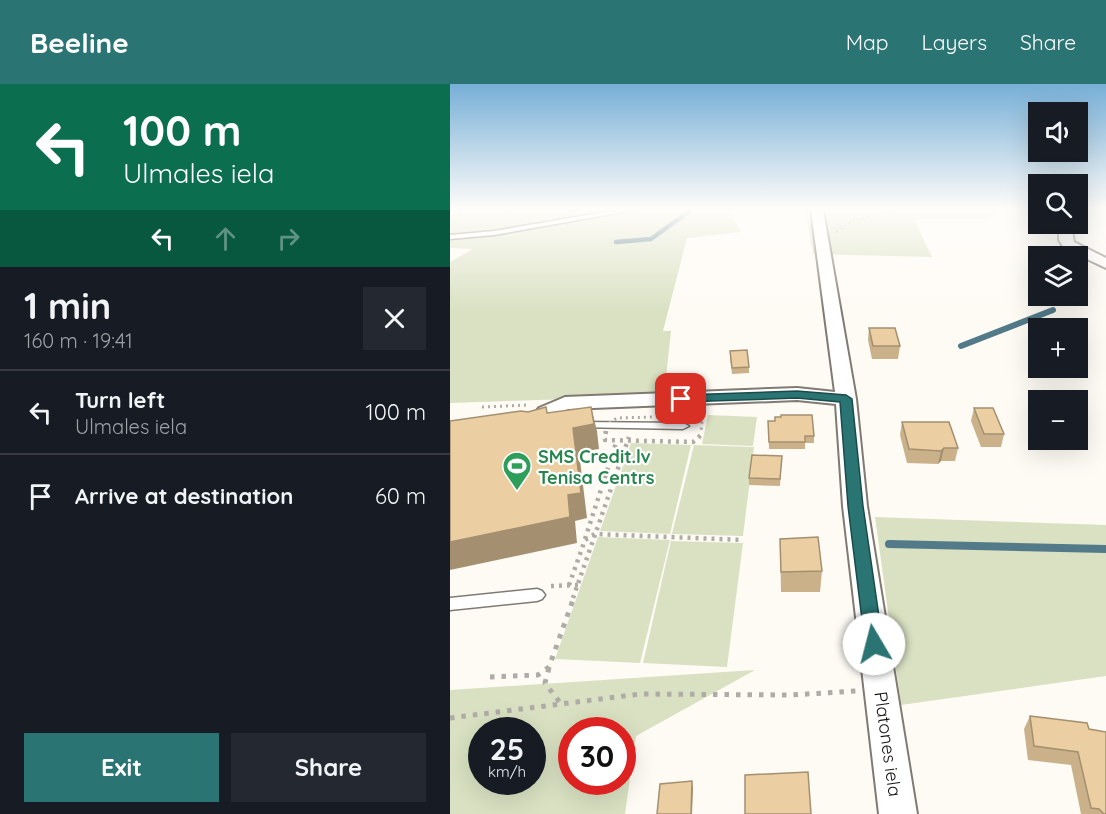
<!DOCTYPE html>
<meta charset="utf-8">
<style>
:root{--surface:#171b24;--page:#242831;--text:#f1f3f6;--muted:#9ea1a6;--line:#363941;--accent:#2a7473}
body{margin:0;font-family:Quicksand,sans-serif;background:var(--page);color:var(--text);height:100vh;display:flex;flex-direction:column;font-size:22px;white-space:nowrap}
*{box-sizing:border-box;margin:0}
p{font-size:20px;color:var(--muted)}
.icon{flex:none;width:33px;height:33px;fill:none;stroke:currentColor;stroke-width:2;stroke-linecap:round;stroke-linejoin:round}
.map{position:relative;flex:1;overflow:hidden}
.drawer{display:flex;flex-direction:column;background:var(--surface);width:450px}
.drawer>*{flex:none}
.banner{background:#0b6e4f;color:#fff;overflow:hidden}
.controls{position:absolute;left:578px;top:18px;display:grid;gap:12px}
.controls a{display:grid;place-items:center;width:60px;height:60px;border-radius:0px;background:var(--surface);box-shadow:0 6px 24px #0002;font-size:30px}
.speed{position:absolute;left:18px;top:633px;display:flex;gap:12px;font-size:30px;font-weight:700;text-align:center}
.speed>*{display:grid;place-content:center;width:78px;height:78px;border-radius:50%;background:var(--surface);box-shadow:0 6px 24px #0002;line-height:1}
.speed small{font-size:15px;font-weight:400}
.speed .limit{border:9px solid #d22;background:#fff;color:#111}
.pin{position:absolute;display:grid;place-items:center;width:51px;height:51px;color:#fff;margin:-26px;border-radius:12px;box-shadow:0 3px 9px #0006}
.me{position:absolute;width:66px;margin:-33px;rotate:352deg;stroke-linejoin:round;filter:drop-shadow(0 0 4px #0008)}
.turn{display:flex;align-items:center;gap:21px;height:126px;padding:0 24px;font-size:27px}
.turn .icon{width:78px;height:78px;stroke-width:2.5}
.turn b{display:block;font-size:42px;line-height:51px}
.lanes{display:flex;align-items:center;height:57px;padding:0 24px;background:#0003;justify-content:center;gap:30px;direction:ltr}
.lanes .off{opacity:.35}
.round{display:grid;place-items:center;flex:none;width:63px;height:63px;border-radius:0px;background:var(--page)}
.headline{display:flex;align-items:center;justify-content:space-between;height:102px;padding:0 24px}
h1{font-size:36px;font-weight:700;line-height:45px}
.button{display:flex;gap:12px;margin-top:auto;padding:12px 24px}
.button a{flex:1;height:69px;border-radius:0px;background:var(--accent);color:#fff;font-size:24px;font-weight:700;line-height:69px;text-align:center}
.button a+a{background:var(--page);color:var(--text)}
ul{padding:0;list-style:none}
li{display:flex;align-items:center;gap:18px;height:84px;padding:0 24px;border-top:2px solid var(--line)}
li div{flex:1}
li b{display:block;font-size:22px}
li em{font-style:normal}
header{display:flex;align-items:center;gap:36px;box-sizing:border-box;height:84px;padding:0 30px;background:var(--accent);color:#fff}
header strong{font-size:28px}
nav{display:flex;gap:33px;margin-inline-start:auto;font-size:21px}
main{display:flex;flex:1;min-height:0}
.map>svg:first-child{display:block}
.green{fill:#d9e1c2;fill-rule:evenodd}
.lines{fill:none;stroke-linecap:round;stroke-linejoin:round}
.stream-far2{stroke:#537a89;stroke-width:4.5}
.stream-far1{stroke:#537a89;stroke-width:6}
.stream{stroke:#537a89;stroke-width:8}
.lane-casing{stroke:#807a72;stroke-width:3}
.street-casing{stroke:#807a72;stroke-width:4}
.path-far3{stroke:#afaca7;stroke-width:2;stroke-dasharray:2 3;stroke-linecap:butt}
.path-far2{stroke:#afaca7;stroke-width:3;stroke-dasharray:2 4;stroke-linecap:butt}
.path-far1{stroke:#afaca7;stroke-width:4.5;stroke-dasharray:3 5;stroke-linecap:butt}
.path{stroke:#afaca7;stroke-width:5;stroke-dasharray:4.5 7;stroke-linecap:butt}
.lane{fill:#fff;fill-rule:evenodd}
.street{fill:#fff;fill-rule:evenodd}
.wall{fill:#cab18a}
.shaded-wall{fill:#a49071}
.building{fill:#ebcea1;stroke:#a49071;stroke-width:1.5}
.route{fill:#2a7473;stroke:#1b4b4b;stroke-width:1.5}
.labels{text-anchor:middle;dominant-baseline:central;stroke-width:4.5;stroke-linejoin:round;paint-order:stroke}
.leisure-label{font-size:18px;font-weight:bold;fill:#27864d;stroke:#fff;text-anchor:start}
.street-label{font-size:18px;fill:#12100d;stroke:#fff}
</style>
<header>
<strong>Beeline</strong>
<nav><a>Map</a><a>Layers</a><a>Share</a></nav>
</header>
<main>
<section class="drawer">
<div class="banner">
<div class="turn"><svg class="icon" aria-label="left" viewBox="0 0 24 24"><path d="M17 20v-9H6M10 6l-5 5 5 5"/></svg><div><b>100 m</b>Ulmales iela</div></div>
<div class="lanes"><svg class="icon" aria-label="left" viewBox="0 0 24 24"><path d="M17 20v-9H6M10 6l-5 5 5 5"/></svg><svg class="icon off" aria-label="ahead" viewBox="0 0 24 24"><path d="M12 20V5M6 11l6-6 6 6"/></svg><svg class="icon off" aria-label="right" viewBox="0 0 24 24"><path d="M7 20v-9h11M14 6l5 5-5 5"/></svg></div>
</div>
<div class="headline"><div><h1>1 min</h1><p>160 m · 19:41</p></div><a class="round"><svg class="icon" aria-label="close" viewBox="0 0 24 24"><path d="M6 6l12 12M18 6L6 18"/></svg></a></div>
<ul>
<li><svg class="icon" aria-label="left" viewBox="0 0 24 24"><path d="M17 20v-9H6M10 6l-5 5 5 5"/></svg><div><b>Turn left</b><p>Ulmales iela</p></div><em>100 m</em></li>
<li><svg class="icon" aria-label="arrive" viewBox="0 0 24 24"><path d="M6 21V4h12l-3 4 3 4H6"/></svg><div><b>Arrive at destination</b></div><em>60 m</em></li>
</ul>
<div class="button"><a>Exit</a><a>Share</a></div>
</section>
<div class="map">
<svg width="656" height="730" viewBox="0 0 656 730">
<rect width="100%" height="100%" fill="#fefbf5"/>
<!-- green -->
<g class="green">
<polygon points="0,126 278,126 291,148 237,154 213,247 221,247 214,312 0,319 0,178 23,165 0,164"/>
<polygon points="355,126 551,126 538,135 464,135 482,173 363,170"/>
<polygon points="258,331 307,333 303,362 252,360"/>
<polygon points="181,359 241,361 220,450 150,447"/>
<polygon points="244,361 304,363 293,452 222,450"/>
<polygon points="425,433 656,441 656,592 451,621"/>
<polygon points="148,453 220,456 190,579 105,575"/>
<polygon points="221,457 293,459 277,583 193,579"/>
<path d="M305 586 186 652 175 730H0V606ZM32 646H82V698H32ZM122 646H172V698H122Z"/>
</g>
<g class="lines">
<!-- stream-far2 -->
<polyline class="stream-far2" points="166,158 201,155 241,126"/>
<!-- stream-far1 -->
<polyline class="stream-far1" points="511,262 603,226"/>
<!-- stream -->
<polyline class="stream" points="439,460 656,465"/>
<!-- lane casing -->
<g class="lane-casing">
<g id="lane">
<polygon points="167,126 184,126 44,151 0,155 0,151 44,147"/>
<polygon points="129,338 233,339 239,342 233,345 125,343 123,341 125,339"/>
<polygon points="87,505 92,507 95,511 92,515 87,517 0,526 0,514"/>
</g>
</g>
<!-- street casing -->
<g class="street-casing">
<g id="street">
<polygon points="361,126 373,126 406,315 417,422 467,730 429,730 393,422 386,320 347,316 118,325 100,335 92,348 84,350 76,348 73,343 89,324 115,313 347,304 385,308"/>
<polygon points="609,140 621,140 624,158 656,174 656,184 614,164 609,156"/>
</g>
</g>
<!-- path-far3 -->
<polyline class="path-far3" points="386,148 403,137 444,126"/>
<!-- path-far2 -->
<g class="path-far2">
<polyline points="32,323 78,321"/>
<polyline points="155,349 156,341 167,334 242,332 252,337 251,349"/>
</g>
<!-- path-far1 -->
<g class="path-far1">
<polyline points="156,347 155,356 243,358 251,351 251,347"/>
<polyline points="135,455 167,356"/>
<polyline points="119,501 135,456 145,450 293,456"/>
<polyline points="101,502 128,501"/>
<polyline points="123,514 179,353"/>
</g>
<!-- path -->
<g class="path">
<polyline points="99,584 95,599 111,620"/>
<polyline points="40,593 88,591 99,583 124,513"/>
<polyline points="0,634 190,610 341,611 406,607"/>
</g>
<!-- lane -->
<use href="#lane" class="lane"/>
<!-- street -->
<use href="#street" class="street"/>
</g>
<!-- wall -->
<g class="wall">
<polygon points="419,244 450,262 448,275 422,275 418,256"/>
<polygon points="280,273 299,283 299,289 282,290"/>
<polygon points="524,324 554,350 551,363 531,363 521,337"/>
<polygon points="318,337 364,352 364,359 355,359 355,365 319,365"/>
<polygon points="452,338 508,364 505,377 491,377 488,380 457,379 450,351"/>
<polygon points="332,372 330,402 299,401 299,394"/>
<polygon points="330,455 372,487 370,508 331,508"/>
<polygon points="580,632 637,639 656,730 631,730 621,681 578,676 574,645"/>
</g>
<!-- shaded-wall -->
<g class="shaded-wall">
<polygon points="141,323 147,347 149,365 129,368 137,434 125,437 127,459 0,486 0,458 118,411 123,344"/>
<polygon points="494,364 491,377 488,380 491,367"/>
<polygon points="242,697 243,704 242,730 241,730"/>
</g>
<!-- building -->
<g class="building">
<polygon points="419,244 445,244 450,262 423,262"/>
<polygon points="297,266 299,283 282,284 280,267"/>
<polygon points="96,323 97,329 141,323 144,340 123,344 131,409 118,411 120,433 0,458 0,337 71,327 78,328"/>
<polygon points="524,324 543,324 554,350 534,350"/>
<polygon points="331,331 362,331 364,352 355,352 355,358 319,358 318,337 325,337 325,333 331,333"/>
<polygon points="452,338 499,338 508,364 494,364 491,367 459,365"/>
<polygon points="302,371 332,372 330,395 299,394"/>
<polygon points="368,453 372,487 331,488 330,455"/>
<polygon points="580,632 637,639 639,645 656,648 656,730 654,730 649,725 641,724 628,668 584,662"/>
<polygon points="358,688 361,730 295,730 295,691"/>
<polygon points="242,697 241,730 207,730 210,700"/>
</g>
<!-- sky -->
<linearGradient id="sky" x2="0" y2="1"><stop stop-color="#77afd7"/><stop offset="0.55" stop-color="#fffdfa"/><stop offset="1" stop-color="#fffdfa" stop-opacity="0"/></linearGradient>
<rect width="656" height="228" fill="url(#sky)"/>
<!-- route -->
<polygon class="route" points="347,307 396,311 402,315 413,422 433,560 430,565 424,568 417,565 415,560 398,422 390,318 347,314 231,318 225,315 231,311"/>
<!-- icons -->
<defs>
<g id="stadium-pin" transform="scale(1.5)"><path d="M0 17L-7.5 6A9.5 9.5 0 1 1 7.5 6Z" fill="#2e9e5b" stroke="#fff"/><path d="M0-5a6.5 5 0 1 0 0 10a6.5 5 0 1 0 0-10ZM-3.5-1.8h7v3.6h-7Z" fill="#fff"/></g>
</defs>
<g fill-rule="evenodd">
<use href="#stadium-pin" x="67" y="382"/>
</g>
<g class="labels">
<!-- leisure labels -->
<g class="leisure-label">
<text x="88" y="372">SMS Credit.lv<tspan x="88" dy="21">Tenisa Centrs</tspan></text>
</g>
<!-- street labels -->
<g class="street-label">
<text transform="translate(438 660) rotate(82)">Platones iela</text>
</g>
</g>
</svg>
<div class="controls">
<a><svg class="icon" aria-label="sound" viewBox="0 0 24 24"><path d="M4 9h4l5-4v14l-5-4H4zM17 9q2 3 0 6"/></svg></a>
<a><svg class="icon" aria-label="search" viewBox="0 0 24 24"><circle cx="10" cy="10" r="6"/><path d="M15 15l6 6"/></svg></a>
<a><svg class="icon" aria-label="layers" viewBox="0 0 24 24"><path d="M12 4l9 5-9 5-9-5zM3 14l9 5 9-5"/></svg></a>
<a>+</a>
<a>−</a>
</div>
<div class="speed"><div>25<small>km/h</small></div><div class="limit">30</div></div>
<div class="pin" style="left:231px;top:315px;background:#d93025"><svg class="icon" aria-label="arrive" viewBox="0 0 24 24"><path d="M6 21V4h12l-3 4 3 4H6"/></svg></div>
<svg class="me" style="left:424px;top:560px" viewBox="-20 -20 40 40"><circle r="19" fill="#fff"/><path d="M0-13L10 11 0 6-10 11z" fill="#2a7473"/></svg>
</div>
</main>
